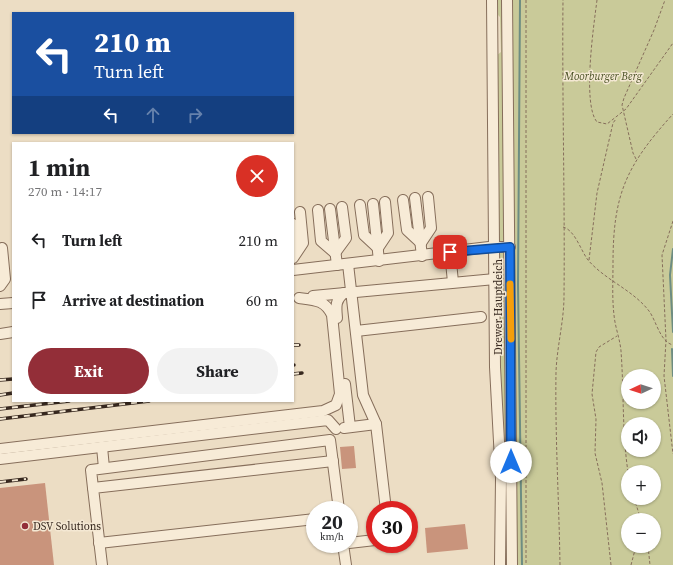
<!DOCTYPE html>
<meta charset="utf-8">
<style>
:root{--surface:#fff;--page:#f2f2f2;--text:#202124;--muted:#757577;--accent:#932e38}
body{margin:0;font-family:"Source Serif 4",serif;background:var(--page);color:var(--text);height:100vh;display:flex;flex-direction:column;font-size:15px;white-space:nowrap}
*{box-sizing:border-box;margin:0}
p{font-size:13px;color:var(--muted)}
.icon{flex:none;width:22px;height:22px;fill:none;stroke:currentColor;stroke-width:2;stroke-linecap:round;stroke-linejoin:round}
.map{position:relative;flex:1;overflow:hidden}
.sheet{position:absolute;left:12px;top:142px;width:282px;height:260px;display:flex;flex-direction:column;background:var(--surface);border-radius:0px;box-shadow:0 1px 3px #0004}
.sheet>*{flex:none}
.hud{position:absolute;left:12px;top:12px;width:282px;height:122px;border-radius:0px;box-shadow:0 1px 3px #0004;background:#1a4fa0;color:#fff;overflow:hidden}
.needle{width:26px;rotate:266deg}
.fabs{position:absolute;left:621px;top:369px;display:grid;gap:8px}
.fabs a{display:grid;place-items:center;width:40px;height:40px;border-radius:50%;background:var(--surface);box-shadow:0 1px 3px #0004;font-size:20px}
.speed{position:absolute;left:306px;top:501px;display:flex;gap:8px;font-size:20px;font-weight:700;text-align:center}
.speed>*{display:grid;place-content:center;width:52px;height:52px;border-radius:50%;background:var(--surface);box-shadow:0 1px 3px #0004;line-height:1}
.speed small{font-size:10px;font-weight:400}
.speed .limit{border:6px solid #d22;background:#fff;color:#111}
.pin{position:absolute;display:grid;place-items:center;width:34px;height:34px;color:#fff;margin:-17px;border-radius:8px;box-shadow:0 2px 6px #0006}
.me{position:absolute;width:44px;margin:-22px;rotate:0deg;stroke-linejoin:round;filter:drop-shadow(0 0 3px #0008)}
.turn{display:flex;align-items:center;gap:14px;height:84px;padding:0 16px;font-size:18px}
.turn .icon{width:52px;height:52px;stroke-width:2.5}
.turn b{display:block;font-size:28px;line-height:34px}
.lanes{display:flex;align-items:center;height:38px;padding:0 16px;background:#0003;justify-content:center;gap:20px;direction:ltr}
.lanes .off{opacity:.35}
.round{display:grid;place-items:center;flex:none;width:42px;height:42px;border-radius:21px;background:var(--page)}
.headline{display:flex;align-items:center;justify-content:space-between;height:68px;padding:0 16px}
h1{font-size:24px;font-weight:700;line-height:30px}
.button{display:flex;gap:8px;margin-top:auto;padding:8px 16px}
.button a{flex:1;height:46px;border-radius:24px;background:var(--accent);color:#fff;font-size:16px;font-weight:700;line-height:46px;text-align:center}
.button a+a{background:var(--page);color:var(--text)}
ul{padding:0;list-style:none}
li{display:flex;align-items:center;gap:12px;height:60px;padding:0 16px}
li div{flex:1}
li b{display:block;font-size:15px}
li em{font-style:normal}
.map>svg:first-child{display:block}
.green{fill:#c9ca99;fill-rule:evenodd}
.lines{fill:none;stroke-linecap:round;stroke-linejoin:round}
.stream{stroke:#6d8d82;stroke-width:2}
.building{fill:#c9947c}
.minor-casing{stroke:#866e5b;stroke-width:12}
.path{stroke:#866e5b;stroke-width:1;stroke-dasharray:3 2;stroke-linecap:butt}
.minor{stroke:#f7ebd7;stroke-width:10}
.rail-casing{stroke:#37281f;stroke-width:3.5}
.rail{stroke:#f4e8d3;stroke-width:2;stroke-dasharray:6;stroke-linecap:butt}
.route-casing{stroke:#114b97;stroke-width:10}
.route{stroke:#1a73e8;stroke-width:7}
.slow{stroke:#f59e0b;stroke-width:7}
.poi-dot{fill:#932e38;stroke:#f4e8d3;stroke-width:1.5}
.labels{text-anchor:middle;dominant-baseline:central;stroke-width:3;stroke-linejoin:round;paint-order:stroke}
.park-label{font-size:11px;font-style:italic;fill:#4b5226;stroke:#f4e8d3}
.street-label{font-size:11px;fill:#37281f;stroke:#f4e8d3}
.poi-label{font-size:11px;fill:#37281f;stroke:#f4e8d3;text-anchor:start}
</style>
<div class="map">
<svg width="673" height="565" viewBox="0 0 673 565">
<rect width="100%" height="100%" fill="#ecddc4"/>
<!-- green -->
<g class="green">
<polygon points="496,0 505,0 507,243 499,243 496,56 501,52 500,17 496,13"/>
<path d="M512 0H673V565H517ZM628 376H654V402H628ZM628 424H654V450H628ZM628 472H654V498H628ZM628 520H654V546H628Z"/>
<polygon points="505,250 510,565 503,565 505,498 504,431 500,370 498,252"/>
</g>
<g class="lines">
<!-- stream -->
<g class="stream">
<polyline points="520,0 518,285 522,565"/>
<polyline points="673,249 670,275 673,332"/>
<polyline points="672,349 673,376"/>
</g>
</g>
<!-- building -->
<g class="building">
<polygon points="354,446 356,468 342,469 340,447"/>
<polygon points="45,483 54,565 0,565 0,488"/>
<polygon points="465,524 468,549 427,553 425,528"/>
</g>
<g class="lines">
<!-- minor casing -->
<g class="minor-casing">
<g id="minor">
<polyline points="492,0 495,367 501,479 500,565"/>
<polyline points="507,0 512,565"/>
<polyline points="415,198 422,256"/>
<polyline points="403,200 407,230 421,243"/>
<polyline points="373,204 379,261"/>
<polyline points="360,205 364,235 378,248"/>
<polyline points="330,209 337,265"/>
<polyline points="318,210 321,241 335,253"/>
<polyline points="293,224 295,244 293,256"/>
<polyline points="421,243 431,228 428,197"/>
<polyline points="378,248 388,233 385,202"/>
<polyline points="450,252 453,282"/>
<polyline points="335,253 346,238 342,207"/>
<polyline points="293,258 303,243 300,212"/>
<polyline points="348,264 363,395 376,424 386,510"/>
<polyline points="293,270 489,247 510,247"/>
<polyline points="0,286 5,279 2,248"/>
<polyline points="313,296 495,279"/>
<polyline points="0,304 13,303"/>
<path d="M337 318C336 307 335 300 344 293"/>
<polyline points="356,331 481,317"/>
<polyline points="0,334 13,332"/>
<polyline points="345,384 350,427"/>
<polyline points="344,428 376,424"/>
<polyline points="102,447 104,468"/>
<path d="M0 449 323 411 336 405 340 394 332 315C325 300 315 300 299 298"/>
<polyline points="0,459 328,420 336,429"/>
<polyline points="93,488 91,470 330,440 339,510"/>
<polyline points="99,543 315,519"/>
<polyline points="349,543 375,540"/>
<polyline points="343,544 346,565"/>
<polyline points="102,565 93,488 333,461"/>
</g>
</g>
<!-- path -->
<g class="path">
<polyline points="526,0 526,565"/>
<path d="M597 0C594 24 582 104 597 122L607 124 626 109 673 43"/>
<polyline points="636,159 633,153 622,105 624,98 654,30 665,0"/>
<polyline points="673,221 662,255 666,340 664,376 673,454"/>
<path d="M563 227C575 230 581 251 588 260 605 280 633 290 649 311 656 320 660 342 673 345"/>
<polyline points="589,260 597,193 613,123 616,119"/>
<path d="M628 472C622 432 624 391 621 351 620 339 615 327 614 315 612 298 613 281 613 264 613 194 626 166 673 114"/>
<polyline points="634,498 641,520"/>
<polyline points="648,546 650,565"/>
<path d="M560 565C559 500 555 436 556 372 557 346 564 321 564 296 565 198 562 99 563 0"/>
<polyline points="611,565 602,483 595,453 596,419 592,394 596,352 599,347 617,336"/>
<polyline points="631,565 636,546"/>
</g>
<!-- minor -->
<use href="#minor" class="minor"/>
<!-- rail casing -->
<g class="rail-casing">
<g id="rail">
<polyline points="293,345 299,345"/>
<polyline points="293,365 294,365"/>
<polyline points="293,374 302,373"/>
<polyline points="0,380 13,379"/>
<polyline points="0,395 13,393"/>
<polyline points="0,409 69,401"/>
<polyline points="0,419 149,401"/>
<polyline points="0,482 26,479"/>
</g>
</g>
<!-- rail -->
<use href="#rail" class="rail"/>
</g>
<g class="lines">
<!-- route casing -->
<g class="route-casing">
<polyline id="route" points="450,252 510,247 511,462"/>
</g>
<!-- route -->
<use href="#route" class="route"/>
<!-- slow -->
<polyline class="slow" points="510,284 511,339"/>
</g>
<!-- markers -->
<circle class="poi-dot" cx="25" cy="526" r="4"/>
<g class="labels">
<!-- park labels -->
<g class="park-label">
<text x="603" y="76">Moorburger Berg</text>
</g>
<!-- street labels -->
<g class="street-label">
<text transform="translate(498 307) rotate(-90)">Drewer Hauptdeich</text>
</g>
<!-- poi labels -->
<g class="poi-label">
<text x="33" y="526">DSV Solutions</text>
</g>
</g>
</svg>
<div class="fabs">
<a><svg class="needle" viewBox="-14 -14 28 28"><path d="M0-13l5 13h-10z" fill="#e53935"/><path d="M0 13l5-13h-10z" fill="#757577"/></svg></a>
<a><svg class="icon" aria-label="sound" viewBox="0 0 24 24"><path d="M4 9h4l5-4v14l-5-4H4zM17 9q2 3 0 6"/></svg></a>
<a>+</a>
<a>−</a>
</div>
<div class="speed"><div>20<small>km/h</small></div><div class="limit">30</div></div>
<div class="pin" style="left:450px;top:252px;background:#d93025"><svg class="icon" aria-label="arrive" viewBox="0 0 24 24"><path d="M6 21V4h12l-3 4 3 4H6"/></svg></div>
<svg class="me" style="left:511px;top:462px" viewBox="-20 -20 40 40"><circle r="19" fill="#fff"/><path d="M0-13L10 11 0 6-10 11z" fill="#1a73e8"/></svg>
<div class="hud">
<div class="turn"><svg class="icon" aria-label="left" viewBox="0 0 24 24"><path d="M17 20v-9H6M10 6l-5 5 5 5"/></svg><div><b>210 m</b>Turn left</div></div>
<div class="lanes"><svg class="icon" aria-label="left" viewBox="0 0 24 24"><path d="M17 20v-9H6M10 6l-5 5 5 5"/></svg><svg class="icon off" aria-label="ahead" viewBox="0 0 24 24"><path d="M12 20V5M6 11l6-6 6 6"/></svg><svg class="icon off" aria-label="right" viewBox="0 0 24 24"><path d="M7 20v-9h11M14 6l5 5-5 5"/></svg></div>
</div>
<section class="sheet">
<div class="headline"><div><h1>1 min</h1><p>270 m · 14:17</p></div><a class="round" style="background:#d93025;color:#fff"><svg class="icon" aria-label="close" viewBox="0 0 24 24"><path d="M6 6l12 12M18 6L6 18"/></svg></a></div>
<ul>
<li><svg class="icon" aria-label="left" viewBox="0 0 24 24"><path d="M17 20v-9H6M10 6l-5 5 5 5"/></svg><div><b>Turn left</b></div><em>210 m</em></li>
<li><svg class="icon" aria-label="arrive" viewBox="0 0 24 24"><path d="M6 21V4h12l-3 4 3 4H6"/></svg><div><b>Arrive at destination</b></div><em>60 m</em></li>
</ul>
<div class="button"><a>Exit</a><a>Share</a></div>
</section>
</div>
